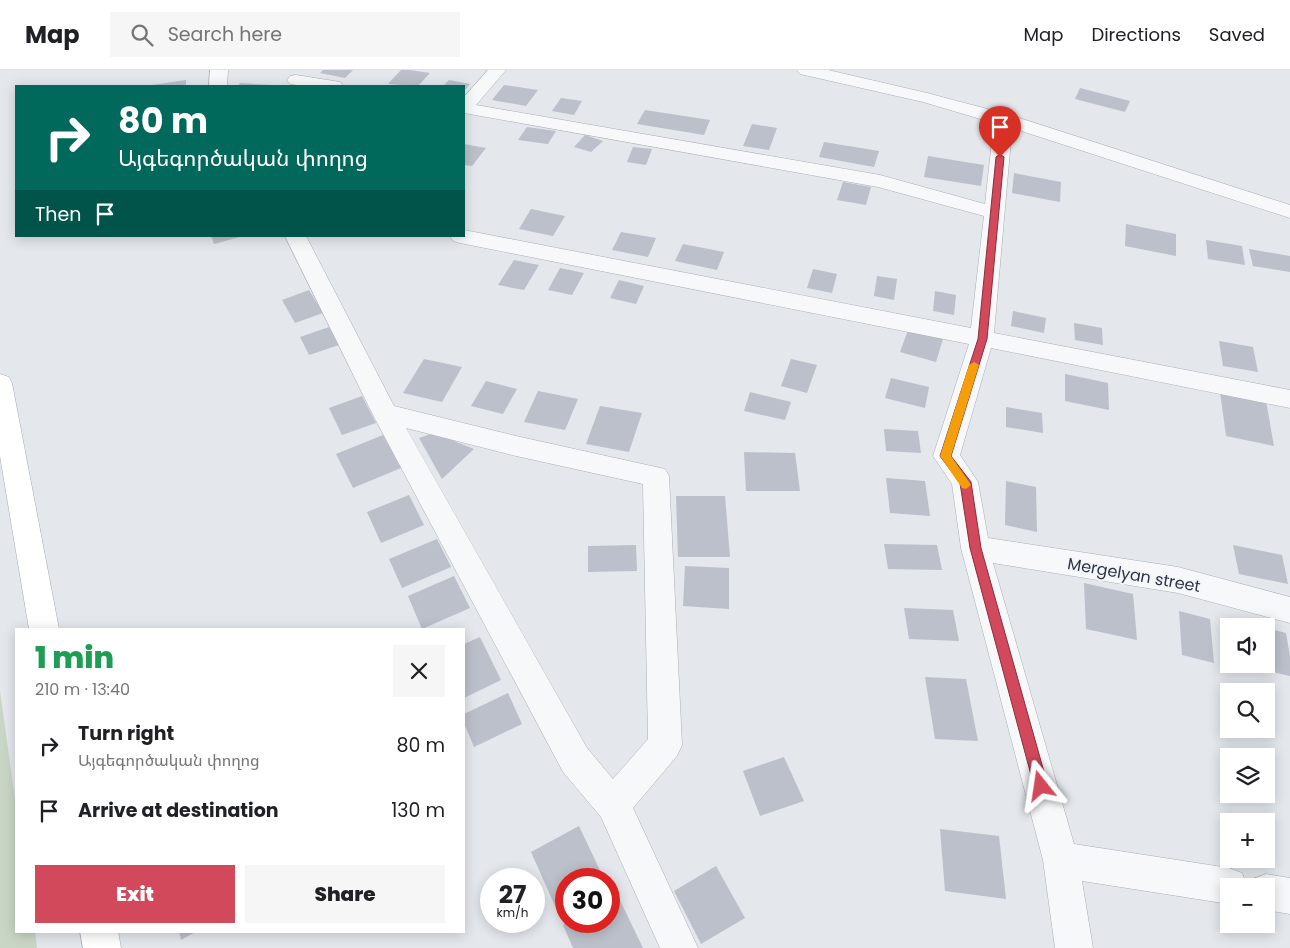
<!DOCTYPE html>
<meta charset="utf-8">
<style>
:root{--surface:#fff;--page:#f6f6f6;--text:#202124;--muted:#757577;--line:#e0e0e0;--accent:#d1495b}
body{margin:0;font-family:Poppins,"Noto Sans Armenian",sans-serif;background:var(--page);color:var(--text);height:100vh;display:flex;flex-direction:column;font-size:19px;white-space:nowrap}
*{box-sizing:border-box;margin:0}
p{font-size:16px;color:var(--muted)}
.icon{flex:none;width:28px;height:28px;fill:none;stroke:currentColor;stroke-width:2;stroke-linecap:round;stroke-linejoin:round}
.map{position:relative;flex:1;overflow:hidden}
.side{position:absolute;left:15px;top:558px;width:450px;height:305px;display:flex;flex-direction:column;background:var(--surface);border-radius:0px;box-shadow:0 2px 12px #0003}
.side>*{flex:none}
.top-card{position:absolute;left:15px;top:15px;width:450px;height:152px;border-radius:0px;box-shadow:0 2px 12px #0003;background:#00695c;color:#fff;overflow:hidden}
.tools{position:absolute;left:1220px;top:548px;display:grid;gap:10px}
.tools a{display:grid;place-items:center;width:55px;height:55px;border-radius:0px;background:var(--surface);box-shadow:0 2px 12px #0003;font-size:25px}
.speed{position:absolute;left:480px;top:798px;display:flex;gap:10px;font-size:25px;font-weight:700;text-align:center}
.speed>*{display:grid;place-content:center;width:65px;height:65px;border-radius:50%;background:var(--surface);box-shadow:0 2px 12px #0003;line-height:1}
.speed small{font-size:12px;font-weight:400}
.speed .limit{border:8px solid #d22;background:#fff;color:#111}
.pin{position:absolute;display:grid;place-items:center;width:42px;height:42px;color:#fff;margin:-51px -21px;border-radius:50% 50% 50% 0;rotate:-45deg;box-shadow:0 0 5px #0007}
.pin .icon{rotate:45deg}
.me{position:absolute;width:55px;margin:-28px;rotate:345deg;stroke-linejoin:round;filter:drop-shadow(0 0 4px #0008)}
.turn{display:flex;align-items:center;gap:18px;height:105px;padding:0 20px;font-size:22px}
.turn .icon{width:65px;height:65px;stroke-width:2.5}
.turn b{display:block;font-size:35px;line-height:42px}
.then{display:flex;align-items:center;height:48px;padding:0 20px;background:#0003;gap:10px;font-size:19px}
.round{display:grid;place-items:center;flex:none;width:52px;height:52px;border-radius:0px;background:var(--page)}
.headline{display:flex;align-items:center;justify-content:space-between;height:85px;padding:0 20px}
h1{font-size:30px;font-weight:800;line-height:38px;color:#1e9e55}
.primary-button{display:flex;gap:10px;margin-top:auto;padding:10px 20px}
.primary-button a{flex:1;height:58px;border-radius:0px;background:var(--accent);color:#fff;font-size:20px;font-weight:800;line-height:58px;text-align:center}
.primary-button a+a{background:var(--page);color:var(--text)}
ul{padding:0;list-style:none}
li{display:flex;align-items:center;gap:15px;height:65px;padding:0 20px}
li div{flex:1}
li b{display:block;font-size:19px}
li em{font-style:normal}
header{display:flex;align-items:center;gap:30px;box-sizing:border-box;height:70px;padding:0 25px;background:var(--surface);border-bottom:1px solid var(--line)}
header strong{font-size:24px}
nav{display:flex;gap:28px;margin-inline-start:auto;font-size:18px}
.search{width:350px;height:45px;background:var(--page);display:flex;align-items:center;gap:12px;box-sizing:border-box;padding:0 18px;border-radius:0px;color:var(--muted);font-size:19px}
.map>svg:first-child{display:block}
.green{fill:#c9d6c5}
.building{fill:#bbc0ca}
.lines{fill:none;stroke-linecap:round;stroke-linejoin:round}
.minor-casing{stroke:#a9aeb7;stroke-width:1}
.major-casing{stroke:#a3abb8;stroke-width:1}
.minor{fill:#f7f8fa;fill-rule:evenodd}
.major{fill:#fff;fill-rule:evenodd}
.route{fill:#d1495b;stroke:#882f3b}
.slow{fill:#f59e0b}
.labels{text-anchor:middle;dominant-baseline:central;stroke-width:4;stroke-linejoin:round;paint-order:stroke}
.street-label{font-size:16px;fill:#2b3445;stroke:#f4f6f9}
</style>
<header>
<strong>Map</strong>
<div class="search"><svg class="icon" aria-label="search" viewBox="0 0 24 24"><circle cx="10" cy="10" r="6"/><path d="M15 15l6 6"/></svg>Search here</div>
<nav><a>Map</a><a>Directions</a><a>Saved</a></nav>
</header>
<div class="map">
<svg width="1290" height="878" viewBox="0 0 1290 878">
<rect width="100%" height="100%" fill="#e4e7ec"/>
<!-- green -->
<polygon class="green" points="0,621 16,736 16,861 35,861 37,878 0,878"/>
<!-- building -->
<g class="building">
<polygon points="323,0 353,0 345,8 320,3"/>
<polygon points="401,0 410,0 430,3 418,16 388,14"/>
<polygon points="186,10 186,16 152,16 152,15"/>
<polygon points="449,10 470,14 464,21 464,16 443,16"/>
<polygon points="240,13 271,15 271,16 238,16"/>
<polygon points="504,15 538,20 526,36 492,30"/>
<polygon points="1080,18 1130,31 1125,42 1075,29"/>
<polygon points="561,28 582,31 574,45 552,41"/>
<polygon points="645,40 710,50 704,65 637,54"/>
<polygon points="752,54 777,58 769,80 743,76"/>
<polygon points="527,57 556,61 548,74 518,70"/>
<polygon points="585,65 603,71 591,82 574,77"/>
<polygon points="824,72 879,81 874,97 819,87"/>
<polygon points="464,74 486,78 472,96 464,95"/>
<polygon points="633,77 652,79 646,95 627,92"/>
<polygon points="928,86 984,95 981,116 924,107"/>
<polygon points="1014,103 1061,112 1060,132 1012,123"/>
<polygon points="843,112 871,117 866,135 837,130"/>
<polygon points="531,139 565,146 553,166 519,159"/>
<polygon points="1126,154 1176,164 1176,186 1125,176"/>
<polygon points="621,162 656,168 648,187 612,180"/>
<polygon points="211,166 240,166 240,167 214,174"/>
<polygon points="1206,170 1242,176 1245,195 1208,189"/>
<polygon points="683,174 724,182 717,200 675,191"/>
<polygon points="1249,179 1290,186 1290,202 1253,196"/>
<polygon points="514,190 539,195 524,220 498,215"/>
<polygon points="560,198 584,203 572,225 548,220"/>
<polygon points="813,199 837,204 832,223 807,218"/>
<polygon points="877,206 897,209 894,230 874,226"/>
<polygon points="619,210 644,216 636,234 610,228"/>
<polygon points="309,220 323,243 295,253 282,230"/>
<polygon points="935,221 956,225 954,245 933,241"/>
<polygon points="1013,241 1046,248 1044,263 1011,256"/>
<polygon points="1074,253 1102,258 1103,275 1075,270"/>
<polygon points="329,257 339,275 309,285 300,267"/>
<polygon points="908,260 943,269 936,292 900,282"/>
<polygon points="1219,271 1253,277 1258,302 1223,296"/>
<polygon points="424,289 462,297 442,332 403,323"/>
<polygon points="791,289 817,295 807,323 781,316"/>
<polygon points="1065,304 1108,313 1109,340 1065,331"/>
<polygon points="891,308 929,317 925,338 885,328"/>
<polygon points="486,311 517,319 503,344 471,336"/>
<polygon points="538,321 578,329 565,360 524,352"/>
<polygon points="750,322 791,332 785,350 744,341"/>
<polygon points="1220,322 1266,331 1274,376 1226,366"/>
<polygon points="362,326 376,353 342,365 329,338"/>
<polygon points="600,336 642,343 629,382 586,374"/>
<polygon points="1006,337 1042,343 1043,363 1006,357"/>
<polygon points="884,359 918,361 921,383 886,381"/>
<polygon points="434,363 474,379 442,409 419,368"/>
<polygon points="383,365 401,398 353,418 336,384"/>
<polygon points="744,382 795,383 800,421 746,421"/>
<polygon points="886,408 925,411 930,446 890,443"/>
<polygon points="1006,411 1036,417 1037,462 1005,455"/>
<polygon points="409,425 424,455 381,473 367,442"/>
<polygon points="676,426 725,426 730,487 678,487"/>
<polygon points="437,469 451,497 402,518 389,489"/>
<polygon points="884,474 937,475 942,500 888,499"/>
<polygon points="636,475 637,501 588,502 588,476"/>
<polygon points="1233,475 1282,485 1288,514 1239,504"/>
<polygon points="685,496 729,498 729,539 683,536"/>
<polygon points="454,506 470,538 422,559 408,526"/>
<polygon points="1084,513 1133,524 1137,570 1086,559"/>
<polygon points="904,538 953,540 959,571 909,569"/>
<polygon points="1179,541 1210,549 1214,593 1182,585"/>
<polygon points="1225,549 1254,555 1254,556 1229,556 1228,570"/>
<polygon points="1266,558 1286,563 1290,586 1290,606 1242,595 1266,594"/>
<polygon points="480,567 501,610 464,628 464,574"/>
<polygon points="925,607 966,609 978,671 935,669"/>
<polygon points="508,623 522,654 474,677 464,653 464,644"/>
<polygon points="784,687 804,731 760,746 743,701"/>
<polygon points="579,756 604,809 566,809 566,830 555,836 531,782"/>
<polygon points="940,759 999,766 1006,829 945,821"/>
<polygon points="716,796 745,848 701,874 674,821"/>
<polygon points="617,824 643,878 573,878 563,855 569,851 609,851 609,828"/>
<polygon points="179,861 197,861 181,870"/>
</g>
<g class="lines">
<!-- minor casing -->
<g class="minor-casing">
<g id="minor">
<polygon points="210,0 228,0 227,16 209,16"/>
<polygon points="488,0 506,0 476,35 880,105 985,134 994,53 923,32 800,4 797,0 828,0 927,23 1010,45 1290,135 1290,148 1012,58 994,263 1290,320 1290,338 991,278 960,385 978,412 988,468 1178,497 1290,527 1290,553 1178,523 993,493 1074,774 1229,798 1242,803 1247,816 1229,816 1229,834 1082,811 1093,878 1055,878 1043,790 961,478 952,414 933,386 969,274 460,173 453,171 450,166 464,166 464,160 971,258 984,146 878,117 464,43 464,27"/>
<polygon points="296,5 334,11 340,12 343,16 303,16 290,14 287,10 290,6"/>
<path d="M285 166H306L394 336 516 366 665 399 669 406 682 675 677 686 633 738 698 878H660L601 747 563 702 372 343ZM406 358 516 386 643 414 648 669 613 709 587 678Z"/>
<polygon points="1266,804 1290,808 1290,844 1266,840 1266,816 1250,816 1253,809"/>
</g>
</g>
<!-- major casing -->
<g class="major-casing">
<g id="major">
<polygon points="0,304 9,307 12,313 59,559 29,559 0,386"/>
<polygon points="80,861 118,861 121,878 83,878"/>
</g>
</g>
<!-- minor -->
<use href="#minor" class="minor"/>
<!-- major -->
<use href="#major" class="major"/>
</g>
<!-- route -->
<polygon class="route" points="1000,84 1004,87 987,269 951,386 971,412 981,478 1048,716 1046,721 1041,724 1036,721 1034,716 970,478 960,413 940,386 978,269 996,87"/>
<!-- slow -->
<polygon class="slow" points="974,292 979,295 951,386 971,415 966,419 962,418 940,386 969,295"/>
<g class="labels">
<!-- street labels -->
<g class="street-label">
<text transform="translate(1134 505) rotate(10)">Mergelyan street</text>
</g>
</g>
</svg>
<div class="tools">
<a><svg class="icon" aria-label="sound" viewBox="0 0 24 24"><path d="M4 9h4l5-4v14l-5-4H4zM17 9q2 3 0 6"/></svg></a>
<a><svg class="icon" aria-label="search" viewBox="0 0 24 24"><circle cx="10" cy="10" r="6"/><path d="M15 15l6 6"/></svg></a>
<a><svg class="icon" aria-label="layers" viewBox="0 0 24 24"><path d="M12 4l9 5-9 5-9-5zM3 14l9 5 9-5"/></svg></a>
<a>+</a>
<a>−</a>
</div>
<div class="speed"><div>27<small>km/h</small></div><div class="limit">30</div></div>
<div class="pin" style="left:1000px;top:87px;background:#d93025"><svg class="icon" aria-label="arrive" viewBox="0 0 24 24"><path d="M6 21V4h12l-3 4 3 4H6"/></svg></div>
<svg class="me" style="left:1041px;top:716px" viewBox="-20 -20 40 40"><path d="M0-17L14 15 0 8-14 15z" fill="#d1495b" stroke="#fff" stroke-width="4"/></svg>
<div class="top-card">
<div class="turn"><svg class="icon" aria-label="right" viewBox="0 0 24 24"><path d="M7 20v-9h11M14 6l5 5-5 5"/></svg><div><b>80 m</b>Այգեգործական փողոց</div></div>
<div class="then">Then<svg class="icon" aria-label="arrive" viewBox="0 0 24 24"><path d="M6 21V4h12l-3 4 3 4H6"/></svg></div>
</div>
<section class="side">
<div class="headline"><div><h1>1 min</h1><p>210 m · 13:40</p></div><a class="round"><svg class="icon" aria-label="close" viewBox="0 0 24 24"><path d="M6 6l12 12M18 6L6 18"/></svg></a></div>
<ul>
<li><svg class="icon" aria-label="right" viewBox="0 0 24 24"><path d="M7 20v-9h11M14 6l5 5-5 5"/></svg><div><b>Turn right</b><p>Այգեգործական փողոց</p></div><em>80 m</em></li>
<li><svg class="icon" aria-label="arrive" viewBox="0 0 24 24"><path d="M6 21V4h12l-3 4 3 4H6"/></svg><div><b>Arrive at destination</b></div><em>130 m</em></li>
</ul>
<div class="primary-button"><a>Exit</a><a>Share</a></div>
</section>
</div>
